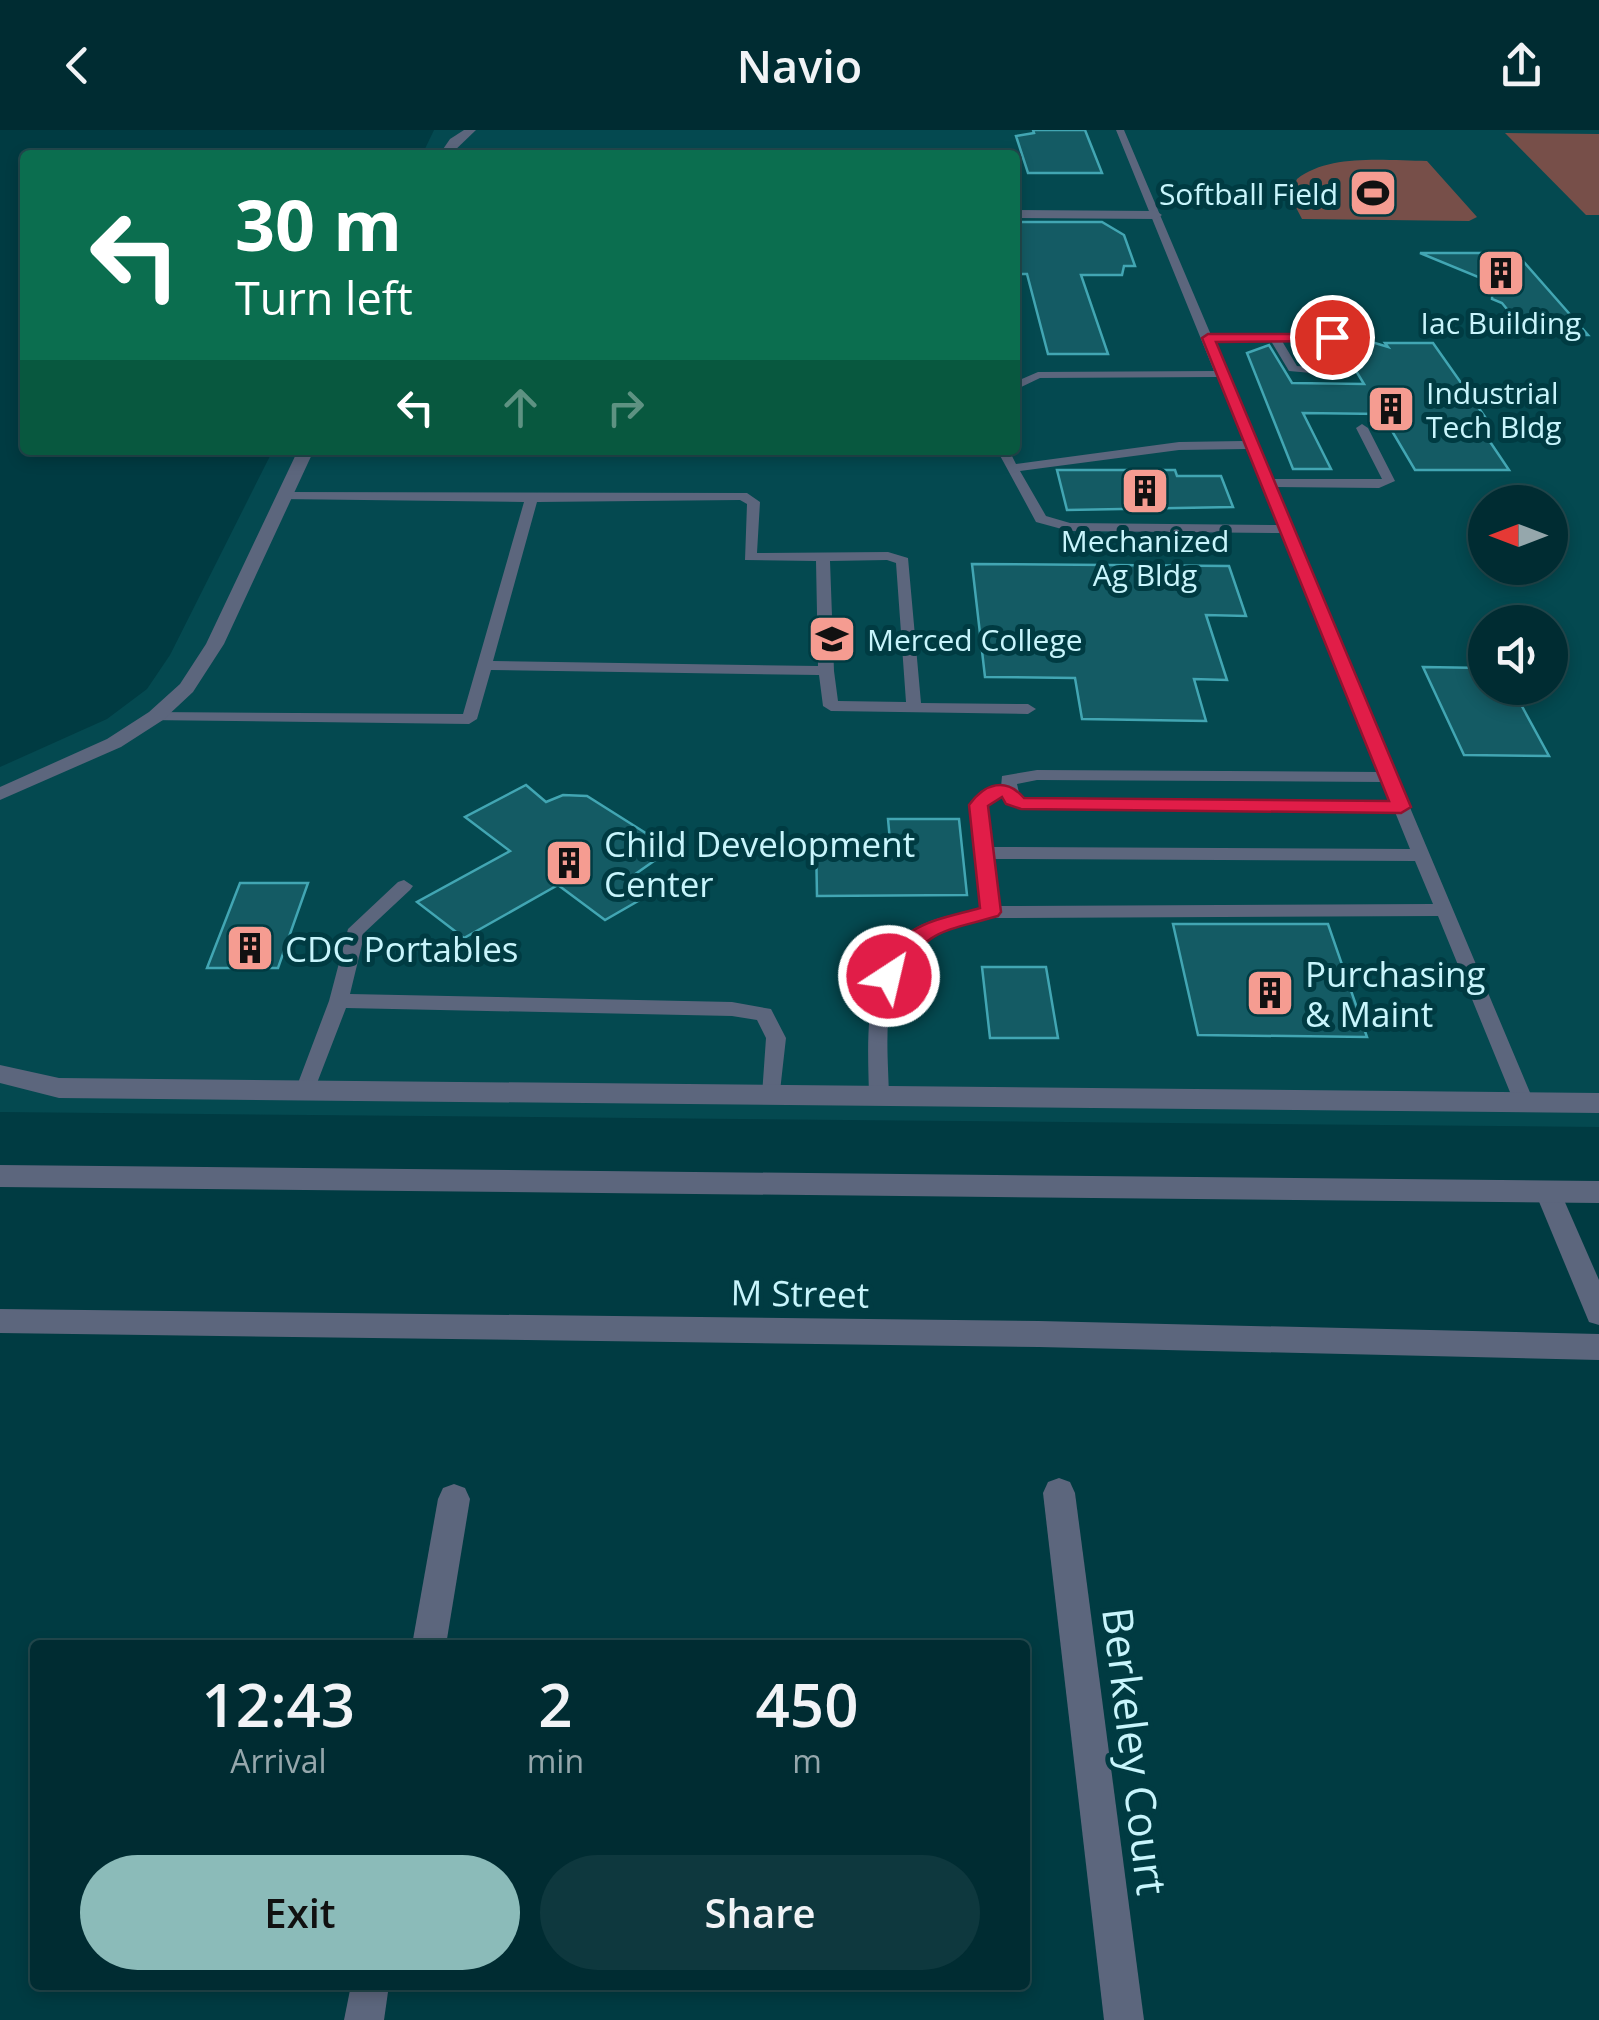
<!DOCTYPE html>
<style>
:root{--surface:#002c32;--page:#0e383e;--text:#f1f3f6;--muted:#95a7ac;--line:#22484d;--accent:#8bbbb9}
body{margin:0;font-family:"Open Sans",sans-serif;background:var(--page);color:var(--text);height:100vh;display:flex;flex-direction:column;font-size:38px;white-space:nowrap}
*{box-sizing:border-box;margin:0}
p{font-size:32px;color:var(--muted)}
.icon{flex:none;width:55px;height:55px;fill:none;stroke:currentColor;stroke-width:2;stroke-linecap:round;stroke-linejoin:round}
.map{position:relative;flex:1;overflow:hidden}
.drawer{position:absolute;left:30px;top:1510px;width:1000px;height:350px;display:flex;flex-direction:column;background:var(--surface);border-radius:10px;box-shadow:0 5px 15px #0003,0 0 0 2px var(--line)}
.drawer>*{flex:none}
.top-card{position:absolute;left:20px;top:20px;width:1000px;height:305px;border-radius:10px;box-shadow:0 5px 15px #0003,0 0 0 2px var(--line);background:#0b6e4f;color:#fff;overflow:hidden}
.needle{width:65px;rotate:270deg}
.buttons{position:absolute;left:1468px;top:355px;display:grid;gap:20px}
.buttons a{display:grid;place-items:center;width:100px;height:100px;border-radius:50%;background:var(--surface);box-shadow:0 5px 15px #0003,0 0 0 2px var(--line);font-size:50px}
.pin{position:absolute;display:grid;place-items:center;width:85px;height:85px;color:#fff;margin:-42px;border:5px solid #fff;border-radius:50%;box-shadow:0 2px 10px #0007}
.me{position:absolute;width:110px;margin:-55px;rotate:35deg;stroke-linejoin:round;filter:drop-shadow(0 0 8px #0008)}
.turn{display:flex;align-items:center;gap:35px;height:210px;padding:0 50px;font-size:45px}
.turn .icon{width:130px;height:130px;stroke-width:2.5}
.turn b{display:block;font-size:70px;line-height:85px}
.lanes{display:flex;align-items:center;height:95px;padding:0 50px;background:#0003;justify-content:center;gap:50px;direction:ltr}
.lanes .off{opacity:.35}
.eta{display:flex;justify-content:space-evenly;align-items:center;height:170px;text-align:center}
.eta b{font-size:60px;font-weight:600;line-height:70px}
.cta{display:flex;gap:20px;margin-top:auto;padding:20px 50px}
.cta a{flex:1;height:115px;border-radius:60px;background:var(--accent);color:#111;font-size:40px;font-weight:600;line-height:115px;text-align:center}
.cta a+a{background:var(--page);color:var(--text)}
header{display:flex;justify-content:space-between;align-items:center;height:130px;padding:0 50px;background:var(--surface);font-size:45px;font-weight:600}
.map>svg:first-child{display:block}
.built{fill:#044950;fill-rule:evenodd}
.green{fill:#774f49}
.building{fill:#145b64;stroke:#42a6b3;stroke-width:2.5}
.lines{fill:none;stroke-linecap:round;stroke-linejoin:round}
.service{fill:#5c667d;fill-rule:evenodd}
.minor{fill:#5c667d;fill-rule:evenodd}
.tertiary{fill:#5c667d;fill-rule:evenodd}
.route{fill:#e11d48;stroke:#92132f;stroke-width:2.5}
.labels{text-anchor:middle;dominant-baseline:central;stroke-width:10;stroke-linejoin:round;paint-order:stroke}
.far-poi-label{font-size:30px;fill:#c8f5fc;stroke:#003b42}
.poi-label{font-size:35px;fill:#c8f5fc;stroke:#003b42;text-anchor:start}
.street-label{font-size:35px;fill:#c8f5fc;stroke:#003b42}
.near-street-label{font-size:42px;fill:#c8f5fc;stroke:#003b42}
</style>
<header><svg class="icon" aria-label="back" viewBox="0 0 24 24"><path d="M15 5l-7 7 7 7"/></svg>Navio<svg class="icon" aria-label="share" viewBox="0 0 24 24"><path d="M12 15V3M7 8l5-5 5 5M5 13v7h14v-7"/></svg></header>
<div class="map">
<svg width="1599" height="1890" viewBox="0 0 1599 1890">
<rect width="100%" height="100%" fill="#003b42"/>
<!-- built -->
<path class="built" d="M434 0H1599V997L0 982V637L107 589 147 559 170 525 273 320H1015V25H422ZM1485 372H1550V438H1485ZM1485 492H1550V558H1485Z"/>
<!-- green -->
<g class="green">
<polygon points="1505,3 1599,4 1599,85 1586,85"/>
<path d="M1427 31 1477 87 1469 91 1302 89 1290 66 1297 49C1330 23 1388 31 1427 31Z"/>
</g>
<!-- building -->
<g class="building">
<polygon points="1033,0 1085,0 1102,43 1028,43 1016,6 1034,3"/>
<polygon points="1015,92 1102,92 1124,105 1135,136 1124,136 1122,145 1081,145 1108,224 1048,224 1027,144 1015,144"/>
<polygon points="1420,123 1516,123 1588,205 1528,205 1502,173 1492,169 1493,153"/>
<polygon points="1339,213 1375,213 1388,217 1385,213 1433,213 1490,294 1478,294 1509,340 1415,340 1382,284 1303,283 1331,339 1293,339 1247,223 1269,215 1292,253 1364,254"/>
<polygon points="1057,340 1175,340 1177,346 1221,346 1233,377 1067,380"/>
<polygon points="972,434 1229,436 1246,486 1206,485 1227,550 1194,549 1206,591 1082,589 1075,548 985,547"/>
<polygon points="1423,537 1485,538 1485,558 1512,558 1549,626 1464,625"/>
<polygon points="526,655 546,672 563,665 587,666 671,719 634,745 652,763 605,790 558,755 464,808 417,772 510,721 465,687"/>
<polygon points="888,689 959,689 967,765 817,766 816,711 890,711"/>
<polygon points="240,753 308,753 278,838 207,838"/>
<polygon points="1173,794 1328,794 1367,907 1198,905"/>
<polygon points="982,837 1046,837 1058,908 990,908"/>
</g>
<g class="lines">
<!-- service -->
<g class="service">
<path d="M1116 0H1124L1211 205 1333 204 1338 207 1333 210 1282 211 1297 236 1349 241V245L1345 246 1289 241 1271 211H1213L1271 349H1382L1356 298 1362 294 1368 298 1395 351 1379 358 1275 357 1534 972 1531 978H1517L1514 972 1438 786 991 788C971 793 948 795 930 805 877 836 888 914 889 966L886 971H872L869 966C868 910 860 824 921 795 940 786 962 783 982 778L970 675 981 661 1001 657 1002 646 1037 640 1379 642 1281 403 1069 401 1036 392 997 320H1009L1016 334 1179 312 1243 311 1217 247 1040 248 1015 260V252L1038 242 1214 241ZM1246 319 1278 395 1070 393 1046 386 1020 341 1179 320ZM1037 650 1383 652 1391 672 1020 667 1017 654ZM1003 667 1006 674 1021 678 1395 682 1410 719 993 717 986 676 993 669ZM994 729 1415 731 1433 774 999 776Z"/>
<path d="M284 362 747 363 760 372 757 423 888 422 908 428 921 573 1028 574 1036 579 1028 584 831 581 823 576 819 545 491 540 477 589 469 594 147 590 145 587 153 582 463 584 524 372 279 369V363ZM740 370 747 374 745 430 816 431 818 536 493 531 537 372ZM887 430 896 433 906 572 838 571 834 541 830 431Z"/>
<polygon points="404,750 413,756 410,760 365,802 350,864 732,872 771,879 786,908 779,970 765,970 762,965 766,908 757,890 732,886 346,878 312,966 298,966 295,961 329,871 348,799 398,752"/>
</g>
<!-- minor -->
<g class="minor">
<polygon points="464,0 476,0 450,25 439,25 450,9"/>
<polygon points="1015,80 1156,81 1162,85 1156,89 1015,88"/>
<polygon points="298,320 314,320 224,514 193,562 163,590 121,617 0,670 0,657 107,609 149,582 180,554 206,514"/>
<polygon points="0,935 59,948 1599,963 1599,983 59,968 0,953"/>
<polygon points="1548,1051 1557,1054 1599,1150 1599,1195 1589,1192 1535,1062 1539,1054"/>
<polygon points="1059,1348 1070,1352 1075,1363 1144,1890 1104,1890 1043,1363 1048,1352"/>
<polygon points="454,1354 465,1358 470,1369 446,1515 412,1515 438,1369 443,1358"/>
<polygon points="351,1855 389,1855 384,1890 344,1890"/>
</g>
<!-- tertiary -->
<g class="tertiary">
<polygon points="0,1035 1599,1051 1599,1073 0,1057"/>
<polygon points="0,1179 1039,1191 1599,1204 1599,1230 1039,1217 0,1203"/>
</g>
</g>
<!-- route -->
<path class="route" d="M1208 204H1332L1339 207 1332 211 1216 212 1411 677 1401 683 1021 679 1006 674 1002 667 988 676 1001 782 998 786C943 802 926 798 897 851H881L878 846C901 793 929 792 980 778L969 675C985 653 1006 647 1024 668L1389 671 1202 208Z"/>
<!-- icons -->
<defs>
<g id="stadium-square" transform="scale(2.5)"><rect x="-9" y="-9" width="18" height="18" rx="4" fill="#f59c91" stroke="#003b42"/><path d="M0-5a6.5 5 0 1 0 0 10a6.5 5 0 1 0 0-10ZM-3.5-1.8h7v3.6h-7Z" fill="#111"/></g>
<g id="building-square" transform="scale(2.5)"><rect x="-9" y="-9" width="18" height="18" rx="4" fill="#f59c91" stroke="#003b42"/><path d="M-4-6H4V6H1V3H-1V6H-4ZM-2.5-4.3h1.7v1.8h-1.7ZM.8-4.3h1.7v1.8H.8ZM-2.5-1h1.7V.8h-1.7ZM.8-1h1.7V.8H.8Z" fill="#111"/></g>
<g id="university-square" transform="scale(2.5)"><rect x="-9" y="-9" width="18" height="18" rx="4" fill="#f59c91" stroke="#003b42"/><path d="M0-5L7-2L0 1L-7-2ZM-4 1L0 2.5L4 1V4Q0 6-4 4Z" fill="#111"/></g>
</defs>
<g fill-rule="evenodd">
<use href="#stadium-square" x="1373" y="63"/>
<use href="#building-square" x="1501" y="143"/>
<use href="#building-square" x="1391" y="279"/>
<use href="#building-square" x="1145" y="361"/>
<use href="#university-square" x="832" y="509"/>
<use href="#building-square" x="569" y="733"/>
<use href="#building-square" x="250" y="818"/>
<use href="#building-square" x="1270" y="863"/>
</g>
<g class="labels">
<!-- far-poi labels -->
<g class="far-poi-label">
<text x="1338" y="63" text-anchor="end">Softball Field</text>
<text x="1501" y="192">Iac Building</text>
<text x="1426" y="262" text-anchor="start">Industrial<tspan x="1426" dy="34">Tech Bldg</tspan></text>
<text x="1145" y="410">Mechanized<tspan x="1145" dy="34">Ag Bldg</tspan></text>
<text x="867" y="509" text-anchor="start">Merced College</text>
</g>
<!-- poi labels -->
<g class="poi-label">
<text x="604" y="713">Child Development<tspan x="604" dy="40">Center</tspan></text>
<text x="285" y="818">CDC Portables</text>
<text x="1305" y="843">Purchasing<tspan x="1305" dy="40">&amp; Maint</tspan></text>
</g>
<!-- street labels -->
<g class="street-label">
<text transform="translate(800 1163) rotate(1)">M Street</text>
</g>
<!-- near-street labels -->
<g class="near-street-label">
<text transform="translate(1136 1621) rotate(83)">Berkeley Court</text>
</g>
</g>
</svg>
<div class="buttons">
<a><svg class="needle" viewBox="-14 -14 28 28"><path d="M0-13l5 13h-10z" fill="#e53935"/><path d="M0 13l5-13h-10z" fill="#95a7ac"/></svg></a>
<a><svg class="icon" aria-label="sound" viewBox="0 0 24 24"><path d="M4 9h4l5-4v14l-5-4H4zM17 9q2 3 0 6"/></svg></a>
</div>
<div class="pin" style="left:1332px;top:207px;background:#d93025"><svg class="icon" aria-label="arrive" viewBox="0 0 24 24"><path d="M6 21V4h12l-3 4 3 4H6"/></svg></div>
<svg class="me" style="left:889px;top:846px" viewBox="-20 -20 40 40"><circle r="17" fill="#e11d48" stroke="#fff" stroke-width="3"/><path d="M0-11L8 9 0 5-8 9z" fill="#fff"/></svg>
<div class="top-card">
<div class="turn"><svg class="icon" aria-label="left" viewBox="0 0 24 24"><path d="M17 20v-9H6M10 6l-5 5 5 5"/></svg><div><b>30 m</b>Turn left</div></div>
<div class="lanes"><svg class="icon" aria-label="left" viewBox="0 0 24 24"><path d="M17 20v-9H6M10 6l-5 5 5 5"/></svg><svg class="icon off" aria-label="ahead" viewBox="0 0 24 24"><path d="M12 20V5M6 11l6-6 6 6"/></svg><svg class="icon off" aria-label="right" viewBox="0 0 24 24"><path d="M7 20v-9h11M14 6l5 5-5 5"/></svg></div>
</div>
<section class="drawer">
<div class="eta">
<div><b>12:43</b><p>Arrival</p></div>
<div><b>2</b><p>min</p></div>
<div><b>450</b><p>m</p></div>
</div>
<div class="cta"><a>Exit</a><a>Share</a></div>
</section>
</div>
